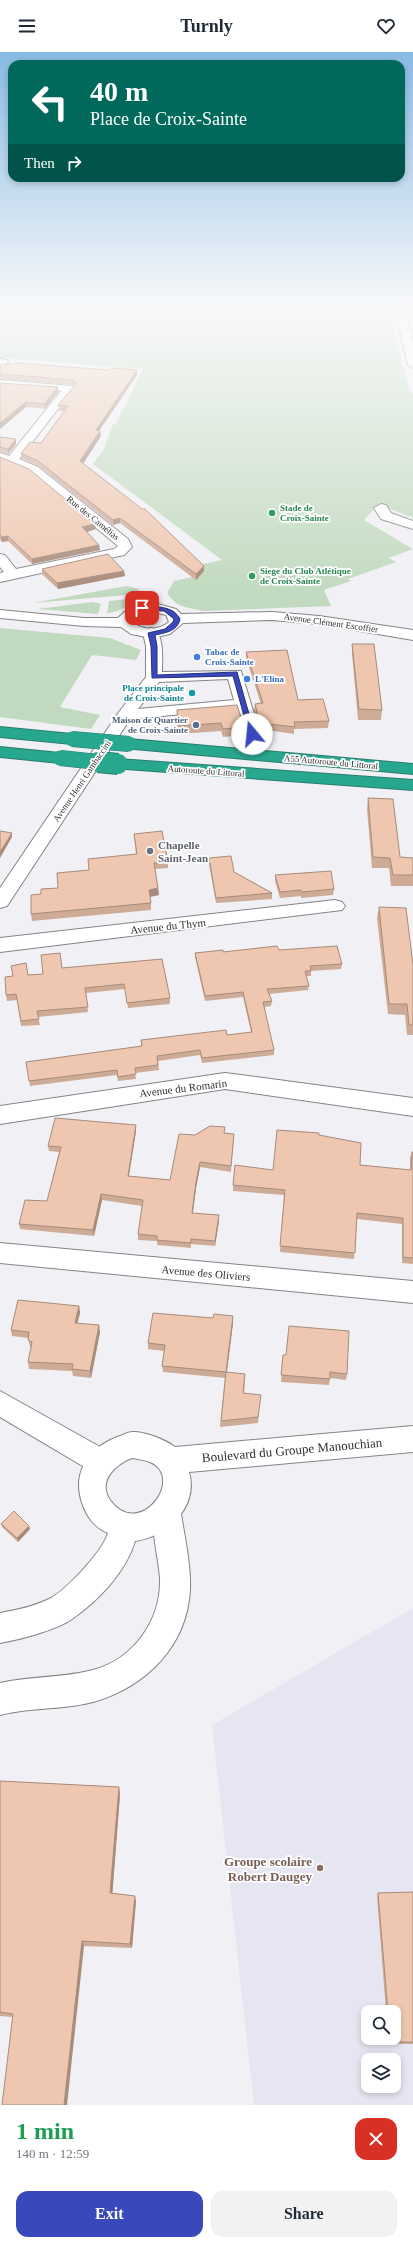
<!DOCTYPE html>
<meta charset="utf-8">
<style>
:root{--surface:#fff;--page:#f2f2f3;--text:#1f2937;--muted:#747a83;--accent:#3949bc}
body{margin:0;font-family:"Times New Roman",serif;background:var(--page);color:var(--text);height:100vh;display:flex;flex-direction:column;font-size:15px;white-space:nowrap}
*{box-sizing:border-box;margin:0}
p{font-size:13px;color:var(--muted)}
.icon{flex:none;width:22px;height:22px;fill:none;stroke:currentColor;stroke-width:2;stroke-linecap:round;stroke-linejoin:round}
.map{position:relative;height:2053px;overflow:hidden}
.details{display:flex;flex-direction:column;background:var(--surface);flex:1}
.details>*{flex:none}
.guide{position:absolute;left:8px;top:8px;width:397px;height:122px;border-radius:12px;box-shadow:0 2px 6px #0003;background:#00695c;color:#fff;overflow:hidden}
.controls{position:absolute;left:361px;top:1953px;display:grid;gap:8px}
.controls a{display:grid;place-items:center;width:40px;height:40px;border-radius:8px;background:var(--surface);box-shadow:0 2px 6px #0003;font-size:20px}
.pin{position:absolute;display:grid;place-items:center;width:34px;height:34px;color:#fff;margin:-17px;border-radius:8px;box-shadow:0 2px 6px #0006}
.me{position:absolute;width:44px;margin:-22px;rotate:343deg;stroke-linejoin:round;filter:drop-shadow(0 0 3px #0008)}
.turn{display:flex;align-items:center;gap:14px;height:84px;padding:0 16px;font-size:18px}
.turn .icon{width:52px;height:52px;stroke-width:2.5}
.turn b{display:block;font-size:28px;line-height:34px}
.then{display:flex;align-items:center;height:38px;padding:0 16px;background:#0003;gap:8px;font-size:15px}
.round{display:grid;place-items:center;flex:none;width:42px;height:42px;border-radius:12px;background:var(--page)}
.head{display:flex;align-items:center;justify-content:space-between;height:68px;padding:0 16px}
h1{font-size:24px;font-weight:700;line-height:30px;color:#1e9e55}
.button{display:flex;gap:8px;margin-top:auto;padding:8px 16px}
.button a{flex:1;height:46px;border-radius:12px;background:var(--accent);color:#fff;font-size:16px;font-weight:700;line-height:46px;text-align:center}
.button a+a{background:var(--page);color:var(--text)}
header{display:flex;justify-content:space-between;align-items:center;height:52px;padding:0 16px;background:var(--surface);font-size:18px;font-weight:700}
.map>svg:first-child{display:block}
.built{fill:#e5e6f1;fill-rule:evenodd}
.green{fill:#c1dabf}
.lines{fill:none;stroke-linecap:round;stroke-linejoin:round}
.minor-casing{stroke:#848488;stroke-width:2}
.tertiary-casing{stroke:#848488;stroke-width:2}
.secondary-casing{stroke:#848488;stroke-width:2}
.motorway-casing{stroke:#2a7d6e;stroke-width:2}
.minor{fill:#fff;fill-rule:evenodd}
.tertiary{fill:#fff;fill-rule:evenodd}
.secondary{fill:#fff;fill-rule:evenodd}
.motorway{fill:#28a78f;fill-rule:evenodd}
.motorway-bridge-far1-casing{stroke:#2a7d6e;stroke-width:16;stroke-linecap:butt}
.motorway-bridge-casing{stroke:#2a7d6e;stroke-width:22;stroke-linecap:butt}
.motorway-bridge-far1{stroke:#28a78f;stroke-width:15}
.motorway-bridge{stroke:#28a78f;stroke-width:20}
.wall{fill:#ceab97}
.shaded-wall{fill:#a78b7b}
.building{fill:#efc7b0;stroke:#a78b7b}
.route{fill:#3949bc;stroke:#252f7a}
.leisure-dot{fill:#2e9e5b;stroke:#fff;stroke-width:1.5}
.shop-dot{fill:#3f7fe0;stroke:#fff;stroke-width:1.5}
.culture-dot{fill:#0f9aa8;stroke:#fff;stroke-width:1.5}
.service-dot{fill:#5c6f8a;stroke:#fff;stroke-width:1.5}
.worship-dot{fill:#6b7280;stroke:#fff;stroke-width:1.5}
.education-dot{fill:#8d6e63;stroke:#fff;stroke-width:1.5}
.labels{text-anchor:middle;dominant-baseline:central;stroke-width:3.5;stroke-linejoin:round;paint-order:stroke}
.far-leisure-label{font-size:9px;font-weight:bold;fill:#27864d;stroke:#fff;text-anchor:start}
.far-street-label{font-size:9px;fill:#2f2f30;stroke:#fff}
.far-shop-label{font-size:9px;font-weight:bold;fill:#366cbe;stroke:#fff;text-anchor:start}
.far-culture-label{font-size:9px;font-weight:bold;fill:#0d838f;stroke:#fff;text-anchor:end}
.far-service-label{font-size:9px;font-weight:bold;fill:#4e5e75;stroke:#fff;text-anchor:end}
.worship-label{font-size:11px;font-weight:bold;fill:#5b616d;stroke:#fff;text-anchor:start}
.street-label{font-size:11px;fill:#2f2f30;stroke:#fff}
.near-street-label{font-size:13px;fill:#2f2f30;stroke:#fff}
.near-education-label{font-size:13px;font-weight:bold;fill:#785e54;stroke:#fff;text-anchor:end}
</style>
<header><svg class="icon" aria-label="menu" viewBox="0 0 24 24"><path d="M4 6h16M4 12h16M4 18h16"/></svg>Turnly<svg class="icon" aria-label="heart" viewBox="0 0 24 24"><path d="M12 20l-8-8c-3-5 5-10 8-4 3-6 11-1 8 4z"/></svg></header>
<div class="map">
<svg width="413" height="2053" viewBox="0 0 413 2053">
<rect width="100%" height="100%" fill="#f1f1f5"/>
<!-- built -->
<path class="built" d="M413 1556V2053H254L212 1673ZM368 1960H394V1986H368ZM368 2008H394V2034H368Z"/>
<!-- green -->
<g class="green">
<polygon points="0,257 390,257 409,339 413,342 413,466 388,456 375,456 364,468 413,497 389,506 396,510 348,527 351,529 324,538 331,554 203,559 185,555 177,552 168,543 168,539 174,529 192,525 186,516 222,508 93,412 104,397 113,372 116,372 143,317 0,306"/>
<polygon points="126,534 139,537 138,542 33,551"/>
<path d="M139 546C137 551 113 562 107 561L109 549Z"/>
<polygon points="93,550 101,552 98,562 37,557"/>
<polygon points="0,576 110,586 141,598 136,608 92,603 60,655 100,663 91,677 0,665"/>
</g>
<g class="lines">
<!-- minor casing -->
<g class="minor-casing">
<g id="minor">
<polygon points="395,257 405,257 413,290 413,316 408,313"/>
<polygon points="0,307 7,308 8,310 0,316"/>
<polygon points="0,328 73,334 75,336 73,338 19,407 38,415 128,487 132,495 124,503 0,530 0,521 4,520 0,515 0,502 5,503 16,517 114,497 118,494 30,421 0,409 0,401 9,404 61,339 0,334"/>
<polygon points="381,452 386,453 391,461 413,469 413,477 381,467 374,456"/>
<path d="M151 576 156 578C164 589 162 607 162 620L241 619 260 682 258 686H246L237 657 130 667 7 854 0 856V836L119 660 146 625V594L143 581 146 578ZM228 627 234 648 138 657 159 630Z"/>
<polygon points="335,848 342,850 345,854 342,858 0,900 0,886"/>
<polygon points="225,1021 413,1046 413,1064 225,1037 0,1072 0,1054"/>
<polygon points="0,1191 413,1229 413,1251 0,1211"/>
<polygon points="0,1339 111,1401 115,1410 111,1419 101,1423 91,1419 0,1365"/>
<path d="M167 1448 177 1452 181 1462C185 1487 191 1513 190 1538 187 1594 146 1635 93 1650 63 1658 31 1655 0 1663V1631C31 1624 63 1626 93 1618 134 1607 161 1568 160 1527 159 1505 148 1472 157 1452Z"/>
</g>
</g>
<!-- tertiary casing -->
<g class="tertiary-casing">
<path id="tertiary" d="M413 1374V1400L189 1420C199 1455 167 1485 135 1489 126 1520 98 1549 72 1567 57 1578 18 1588 0 1591V1561C17 1558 36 1554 51 1546 67 1537 103 1499 108 1481 96 1476 89 1468 84 1456 70 1423 87 1397 117 1385 122 1384 127 1380 132 1380 144 1379 166 1388 175 1395ZM132 1406C138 1407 145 1408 150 1410 186 1425 140 1489 110 1448 97 1429 116 1412 132 1406Z"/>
</g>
<!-- secondary casing -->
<g class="secondary-casing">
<path id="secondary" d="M154 551 176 557 181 562 272 560 319 564 413 578V588L319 572 272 568 183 571 170 582 151 586 131 582 121 575 84 574 0 566V558L84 566H118L129 556ZM154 560 166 563 169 570C158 579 143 579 132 570L139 562Z"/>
</g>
<!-- motorway casing -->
<g class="motorway-casing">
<g id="motorway">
<polygon points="0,675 72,682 78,683 80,687 78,691 72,692 0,685"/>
<polygon points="129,687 413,712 413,722 123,696 121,692 123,688"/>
<polygon points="0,695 60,701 66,702 69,706 66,710 60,711 0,705"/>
<polygon points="118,707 413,728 413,738 112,716 109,712 112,708"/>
</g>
</g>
<!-- minor -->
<use href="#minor" class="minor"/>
<!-- tertiary -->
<use href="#tertiary" class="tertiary"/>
<!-- secondary -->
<use href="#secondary" class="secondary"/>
<!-- motorway -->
<use href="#motorway" class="motorway"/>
<!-- motorway-bridge-far1 casing -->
<g class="motorway-bridge-far1-casing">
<g id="motorway-bridge-far1">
<polyline points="72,687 129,692"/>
<polyline points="60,706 108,711"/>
</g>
</g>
<!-- motorway-bridge casing -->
<g class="motorway-bridge-casing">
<polyline id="motorway-bridge" points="98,710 118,712"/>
</g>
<!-- motorway-bridge-far1 -->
<use href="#motorway-bridge-far1" class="motorway-bridge-far1"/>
<!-- motorway-bridge -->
<use href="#motorway-bridge" class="motorway-bridge"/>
</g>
<!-- wall -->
<g class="wall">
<polygon points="0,313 137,323 99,379 100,379 101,384 83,411 204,519 196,528 120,471 113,473 39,414 21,406 21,401 41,391 64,359 59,359 58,353 74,334 73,333 0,327"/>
<polygon points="0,331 58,340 45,357 26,355 0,377"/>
<polygon points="0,385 16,387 16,392 8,402 0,400"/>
<polygon points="0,405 96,477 87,480 99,493 100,498 32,512 8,489 2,490 0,488"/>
<polygon points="42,517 124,519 125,524 58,537 42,522"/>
<polygon points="352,592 382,658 381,668 358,668 352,602"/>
<polygon points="246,600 298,648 329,669 328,676 294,677 294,682 260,677 254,659 255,652 261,652 246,606"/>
<polygon points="177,658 244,675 243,683 223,685 221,679 178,682"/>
<polygon points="368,746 400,805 413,806 413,834 391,834 389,816 372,816 367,757"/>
<polygon points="134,782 168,810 168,816 155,817 158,836 159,843 150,845 151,851 151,858 32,869 31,862 41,842 58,836 89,818 136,803"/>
<polygon points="209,806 272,841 272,847 216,851 209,812"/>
<polygon points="275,823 334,837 333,843 301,846 301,844 280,846 275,829"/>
<polygon points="379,855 413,913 413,983 407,983 405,963 388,962 377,866"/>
<polygon points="279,898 342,912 341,917 311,919 311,924 306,924 309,934 308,938 269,942 272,949 271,954 264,955 274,998 274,1003 202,1011 200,1003 158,1009 159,1018 135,1021 136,1027 118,1029 117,1023 30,1034 26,1010 141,994 141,988 227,983 251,980 243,945 205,949 195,905 195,901"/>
<polygon points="162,907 170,946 170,952 128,956 125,937 86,941 88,960 38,965 40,973 21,974 17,948 7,949 6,943 13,924 43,922 62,916"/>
<polygon points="136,1073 136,1079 129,1124 170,1128 195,1083 225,1081 234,1082 231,1120 200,1115 196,1136 193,1161 219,1169 215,1194 191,1192 191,1196 157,1193 157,1189 138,1188 138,1182 142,1154 102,1148 94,1184 20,1177 19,1172 47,1149 59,1100 49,1099 48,1094"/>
<polygon points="319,1083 360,1113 410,1118 410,1106 412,1100 413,1100 413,1212 402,1211 402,1172 357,1167 354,1207 280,1200 284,1143 233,1139 233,1133 273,1118"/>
<polygon points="79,1254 80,1261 77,1271 100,1280 91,1326 73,1324 72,1319 29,1317 28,1310 31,1295 30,1295 28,1286 12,1284 11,1278"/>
<polygon points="233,1271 227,1320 245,1329 244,1342 260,1349 258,1371 220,1375 225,1326 163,1320 162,1314 164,1299 148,1297 148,1291"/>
<polygon points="283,1303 347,1322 346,1328 330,1326 329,1333 281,1330"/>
<polygon points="1,1472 29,1474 30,1477 18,1490 2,1475"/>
<polygon points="0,1729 119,1735 120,1743 112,1841 136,1849 132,1896 84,1894 12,1965 0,1964"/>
<polygon points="413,1840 413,1992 388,1992 388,1986 394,1986 394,1960 386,1960 377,1844 378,1841"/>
</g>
<!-- shaded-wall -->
<g class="shaded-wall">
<polygon points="137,318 137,323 96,383 96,378"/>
<polygon points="58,335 58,340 45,357 44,352"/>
<polygon points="26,350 26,355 0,377 0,371"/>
<polygon points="100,379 101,384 81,415 80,409"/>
<polygon points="16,387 16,392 8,402 8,397"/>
<polygon points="120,466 120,471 113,473 113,468"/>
<polygon points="95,472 96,477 83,481 82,475"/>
<polygon points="8,484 8,489 2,490 1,485"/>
<polygon points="99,493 100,498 32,512 32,507"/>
<polygon points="204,514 204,519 196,528 196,522"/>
<polygon points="124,519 125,524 58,537 57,531"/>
<polygon points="12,781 12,785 0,806 0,800"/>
<polygon points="158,836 159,843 149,845 149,838"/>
<polygon points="136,1073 136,1079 128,1129 128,1124"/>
<polygon points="200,1110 200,1115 196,1136 192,1166 192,1161 196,1130"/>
<polygon points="101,1142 102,1148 94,1184 93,1178"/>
<polygon points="219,1163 219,1169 215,1194 215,1189"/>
<polygon points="79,1254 80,1261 76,1277 75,1271"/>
<polygon points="233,1264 233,1271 226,1326 226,1320"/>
<polygon points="99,1273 100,1280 91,1326 90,1319"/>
<polygon points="29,1474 30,1477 18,1490 17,1486"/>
<polygon points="119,1735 120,1743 112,1847 110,1841"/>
<polygon points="135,1844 136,1849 132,1896 130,1892"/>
<polygon points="82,1889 84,1894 67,2053 64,2053"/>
</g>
<!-- building -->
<g class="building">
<polygon points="18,311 109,318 111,316 137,318 96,378 100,379 80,409 142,457 145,457 204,514 196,522 120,466 113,468 38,409 21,401 30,390 41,391 68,354 58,353 76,332 73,328 0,322 0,313"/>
<polygon points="0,331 58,335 44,352 26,350 0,371"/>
<polygon points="0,385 16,387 8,397 0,395"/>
<polygon points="0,405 29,417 95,472 82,475 99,493 32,507 8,484 1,485 0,483"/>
<polygon points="108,502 124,519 57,531 42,517"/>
<polygon points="352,592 374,592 382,658 359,657"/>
<polygon points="287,598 298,648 323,647 329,669 294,670 295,675 260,671 255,652 263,651 246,600"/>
<polygon points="237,653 244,675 223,677 221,671 178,674 177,658"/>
<polygon points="368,746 393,747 400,805 413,806 413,823 393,823 390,806 373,805"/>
<polygon points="0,779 12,781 0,800"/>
<polygon points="162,779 168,810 154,811 158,836 149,838 151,851 31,862 31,843 41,842 41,837 58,836 57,821 89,818 88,807 137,802 134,782"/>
<polygon points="231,804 234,820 272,841 216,846 209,806"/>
<polygon points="331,819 334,837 302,840 301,838 280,840 275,823"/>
<polygon points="379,855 406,856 413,913 413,973 409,973 407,952 389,952"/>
<polygon points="277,894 279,898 337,894 342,912 310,914 311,919 305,919 309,934 267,937 272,949 263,950 274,998 202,1006 200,998 157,1004 158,1013 135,1016 136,1022 118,1025 117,1018 29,1029 26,1010 142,994 141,988 226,978 227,983 252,980 243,940 205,944 195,901 223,898 223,900"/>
<polygon points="60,901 62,916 162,907 170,946 127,951 124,932 85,936 88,955 37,959 39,967 21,969 16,942 6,943 5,925 13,924 11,914 26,911 28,923 43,922 41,903"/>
<polygon points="55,1066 136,1073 128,1124 170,1128 179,1082 195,1083 210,1074 225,1075 224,1081 234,1082 231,1114 200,1110 196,1130 192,1161 219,1163 215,1189 191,1187 191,1191 157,1188 157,1184 138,1182 143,1148 101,1142 93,1178 19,1172 25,1148 47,1149 61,1095 48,1094"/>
<polygon points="277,1078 319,1081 319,1083 361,1091 360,1113 411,1118 412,1100 413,1100 413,1206 403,1205 403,1166 357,1161 355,1201 280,1194 285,1138 233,1133 235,1113 273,1118"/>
<polygon points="18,1248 79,1254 75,1271 99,1273 90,1319 72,1317 73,1312 28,1310 32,1290 28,1288 29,1280 11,1278"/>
<polygon points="153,1261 213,1266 214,1262 233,1264 226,1320 245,1322 243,1341 261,1343 258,1365 221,1369 226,1320 162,1314 165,1293 148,1291"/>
<polygon points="289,1274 349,1279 347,1322 330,1320 330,1327 281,1323 283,1303 286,1303"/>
<polygon points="14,1459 29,1474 17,1486 1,1472"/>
<polygon points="0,1729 119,1735 110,1841 135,1844 130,1892 82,1889 64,2053 2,2053 13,1962 0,1960"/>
<polygon points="413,1840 413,1990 390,1990 390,1986 394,1986 394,1960 388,1960 378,1841"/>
</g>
<!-- sky -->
<linearGradient id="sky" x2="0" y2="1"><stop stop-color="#88bae2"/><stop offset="0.47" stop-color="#f9f9fa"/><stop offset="1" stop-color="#f9f9fa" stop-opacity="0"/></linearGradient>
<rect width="413" height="544" fill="url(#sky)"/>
<!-- route -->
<path class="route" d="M142 554C155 555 173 553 180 567 178 579 165 581 155 583L157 594V623L237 620 255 683 249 682 233 624 152 626 151 594 148 581 165 577 173 570 174 567 164 559 139 558Z"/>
<!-- markers -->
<g class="leisure-dot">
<circle cx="272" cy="461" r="4"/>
<circle cx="252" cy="524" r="4"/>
</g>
<g class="shop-dot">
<circle cx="197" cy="605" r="4"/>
<circle cx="247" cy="627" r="4"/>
</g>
<circle class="culture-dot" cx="192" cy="641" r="4"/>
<circle class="service-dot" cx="196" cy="673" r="4"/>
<circle class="worship-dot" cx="150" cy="799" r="4"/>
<circle class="education-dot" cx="320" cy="1816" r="4"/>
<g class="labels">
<!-- far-leisure labels -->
<g class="far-leisure-label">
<text x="280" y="456">Stade de<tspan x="280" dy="10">Croix-Sainte</tspan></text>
<text x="260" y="519">Siege du Club Atlétique<tspan x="260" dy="10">de Croix-Sainte</tspan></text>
</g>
<!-- far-street labels -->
<g class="far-street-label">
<text transform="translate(93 466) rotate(39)">Rue des Camélias</text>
<text transform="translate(331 571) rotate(8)">Avenue Clément Escoffier</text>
<text transform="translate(331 710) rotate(5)">A55 Autoroute du Littoral</text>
<text transform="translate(206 719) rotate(4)">Autoroute du Littoral</text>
<text transform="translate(82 729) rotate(-56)">Avenue Henri Gambaccini</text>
</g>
<!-- far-shop labels -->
<g class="far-shop-label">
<text x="205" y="600">Tabac de<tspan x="205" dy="10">Croix-Sainte</tspan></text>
<text x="255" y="627">L'Elina</text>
</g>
<!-- far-culture labels -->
<g class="far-culture-label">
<text x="184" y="636">Place principale<tspan x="184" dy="10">de Croix-Sainte</tspan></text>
</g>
<!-- far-service labels -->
<g class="far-service-label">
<text x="188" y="668">Maison de Quartier<tspan x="188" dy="10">de Croix-Sainte</tspan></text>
</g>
<!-- worship labels -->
<g class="worship-label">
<text x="158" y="793">Chapelle<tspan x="158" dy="13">Saint-Jean</tspan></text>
</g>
<!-- street labels -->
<g class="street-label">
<text transform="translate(168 874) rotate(-6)">Avenue du Thym</text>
<text transform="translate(183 1036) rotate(-7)">Avenue du Romarin</text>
<text transform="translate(206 1221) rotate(5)">Avenue des Oliviers</text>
</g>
<!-- near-street labels -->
<g class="near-street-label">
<text transform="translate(292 1398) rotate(-5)">Boulevard du Groupe Manouchian</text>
</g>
<!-- near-education labels -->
<g class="near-education-label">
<text x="312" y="1809">Groupe scolaire<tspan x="312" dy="15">Robert Daugey</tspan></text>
</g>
</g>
</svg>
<div class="controls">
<a><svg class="icon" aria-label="search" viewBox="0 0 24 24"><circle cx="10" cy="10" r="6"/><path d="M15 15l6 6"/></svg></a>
<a><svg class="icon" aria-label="layers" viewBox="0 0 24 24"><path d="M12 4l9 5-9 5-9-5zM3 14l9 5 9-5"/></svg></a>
</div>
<div class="pin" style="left:142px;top:556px;background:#d93025"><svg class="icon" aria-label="arrive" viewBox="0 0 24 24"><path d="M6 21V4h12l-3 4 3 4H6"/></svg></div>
<svg class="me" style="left:252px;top:682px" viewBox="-20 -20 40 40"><circle r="19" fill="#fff"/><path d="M0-13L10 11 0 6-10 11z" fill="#3949bc"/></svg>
<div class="guide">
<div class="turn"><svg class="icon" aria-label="left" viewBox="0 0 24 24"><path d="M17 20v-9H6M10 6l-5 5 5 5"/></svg><div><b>40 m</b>Place de Croix-Sainte</div></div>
<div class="then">Then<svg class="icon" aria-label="right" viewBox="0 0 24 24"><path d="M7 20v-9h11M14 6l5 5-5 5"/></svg></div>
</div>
</div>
<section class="details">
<div class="head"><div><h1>1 min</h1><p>140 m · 12:59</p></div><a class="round" style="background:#d93025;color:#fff"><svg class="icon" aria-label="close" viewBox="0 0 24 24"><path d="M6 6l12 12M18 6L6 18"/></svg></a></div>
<div class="button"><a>Exit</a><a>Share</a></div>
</section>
